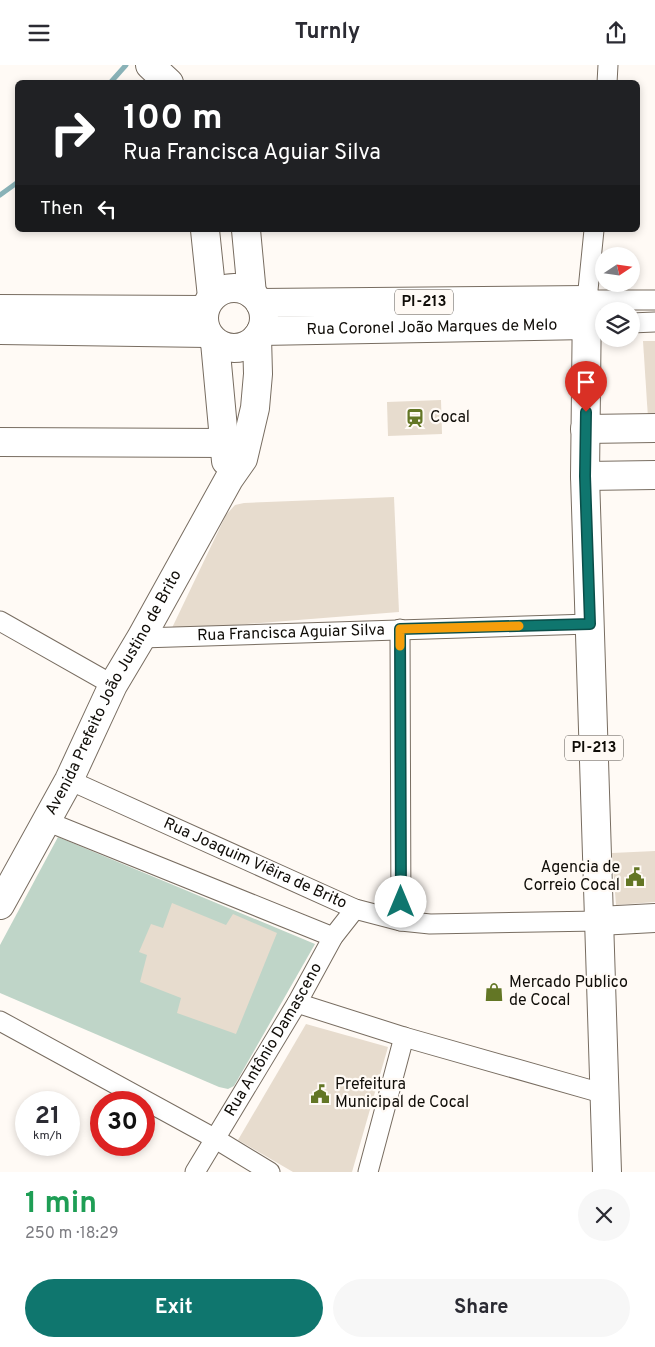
<!DOCTYPE html>
<meta charset="utf-8">
<style>
:root{--surface:#fff;--page:#f7f7f7;--text:#2b2b33;--muted:#7c7c81;--accent:#0f766e}
body{margin:0;font-family:Overpass,sans-serif;background:var(--page);color:var(--text);height:100vh;display:flex;flex-direction:column;font-size:19px;white-space:nowrap}
*{box-sizing:border-box;margin:0}
p{font-size:16px;color:var(--muted)}
.icon{flex:none;width:28px;height:28px;fill:none;stroke:currentColor;stroke-width:2;stroke-linecap:round;stroke-linejoin:round}
.map{position:relative;height:1107px;overflow:hidden}
.drawer{display:flex;flex-direction:column;background:var(--surface);flex:1}
.drawer>*{flex:none}
.top-card{position:absolute;left:15px;top:15px;width:625px;height:152px;border-radius:8px;box-shadow:0 2px 8px #0003;background:#202124;color:#fff;overflow:hidden}
.needle{width:32px;rotate:77deg}
.buttons{position:absolute;left:595px;top:182px;display:grid;gap:10px}
.buttons a{display:grid;place-items:center;width:45px;height:45px;border-radius:50%;background:var(--surface);box-shadow:0 2px 8px #0003;font-size:25px}
.speed{position:absolute;left:15px;top:1026px;display:flex;gap:10px;font-size:25px;font-weight:700;text-align:center}
.speed>*{display:grid;place-content:center;width:65px;height:65px;border-radius:50%;background:var(--surface);box-shadow:0 2px 8px #0003;line-height:1}
.speed small{font-size:12px;font-weight:400}
.speed .limit{border:8px solid #d22;background:#fff;color:#111}
.pin{position:absolute;display:grid;place-items:center;width:42px;height:42px;color:#fff;margin:-51px -21px;border-radius:50% 50% 50% 0;rotate:-45deg;box-shadow:0 0 5px #0007}
.pin .icon{rotate:45deg}
.me{position:absolute;width:55px;margin:-28px;rotate:0deg;stroke-linejoin:round;filter:drop-shadow(0 0 4px #0008)}
.turn{display:flex;align-items:center;gap:18px;height:105px;padding:0 25px;font-size:22px}
.turn .icon{width:65px;height:65px;stroke-width:2.5}
.turn b{display:block;font-size:35px;line-height:42px}
.then{display:flex;align-items:center;height:48px;padding:0 25px;background:#0003;gap:10px;font-size:19px}
.round{display:grid;place-items:center;flex:none;width:52px;height:52px;border-radius:26px;background:var(--page)}
.overview{display:flex;align-items:center;justify-content:space-between;height:85px;padding:0 25px}
h1{font-size:30px;font-weight:700;line-height:38px;color:#1e9e55}
.action{display:flex;gap:10px;margin-top:auto;padding:10px 25px}
.action a{flex:1;height:58px;border-radius:30px;background:var(--accent);color:#fff;font-size:20px;font-weight:700;line-height:58px;text-align:center}
.action a+a{background:var(--page);color:var(--text)}
header{display:flex;justify-content:space-between;align-items:center;height:65px;padding:0 25px;background:var(--surface);font-size:22px;font-weight:700}
.map>svg:first-child{display:block}
.green{fill:#bfd5c8}
.lines{fill:none;stroke-linecap:round;stroke-linejoin:round}
.stream{stroke:#89b2b7;stroke-width:5}
.building{fill:#e7dcce}
.street-casing{stroke:#786d61;stroke-width:21}
.secondary-casing{stroke:#786d61;stroke-width:30}
.highway-casing{stroke:#786d61;stroke-width:30}
.street{stroke:#fff;stroke-width:19}
.secondary{stroke:#fff;stroke-width:28}
.highway{stroke:#fff;stroke-width:28}
.route-casing{stroke:#0a4d48;stroke-width:12}
.route{stroke:#0f766e;stroke-width:9}
.slow{stroke:#f59e0b;stroke-width:9}
.labels{text-anchor:middle;dominant-baseline:central;stroke-width:4.5;stroke-linejoin:round;paint-order:stroke}
.shield{fill:#fffaf5;stroke:#58544f;stroke-width:1}
.shield-label{font-size:15px;font-weight:bold;fill:#100d08}
.street-label{font-size:16px;fill:#100d08;stroke:#fffaf5}
.poi-label{font-size:16px;fill:#100d08;stroke:#fffaf5;text-anchor:start}
</style>
<header><svg class="icon" aria-label="menu" viewBox="0 0 24 24"><path d="M4 6h16M4 12h16M4 18h16"/></svg>Turnly<svg class="icon" aria-label="share" viewBox="0 0 24 24"><path d="M12 15V3M7 8l5-5 5 5M5 13v7h14v-7"/></svg></header>
<div class="map">
<svg width="655" height="1107" viewBox="0 0 655 1107">
<rect width="100%" height="100%" fill="#fffaf5"/>
<!-- green -->
<polygon class="green" points="58,772 315,879 234,1021 228,1024 219,1022 0,928 0,880"/>
<g class="lines">
<!-- stream -->
<g class="stream">
<polyline points="110,18 126,0"/>
<polyline points="0,130 18,117"/>
</g>
</g>
<!-- building -->
<g class="building">
<polygon points="643,276 655,276 655,353 648,353"/>
<polygon points="441,335 442,369 388,371 387,337"/>
<polygon points="394,432 399,547 171,565 226,450 235,440 244,438"/>
<polygon points="655,786 655,837 616,840 612,788"/>
<polygon points="172,838 226,860 233,849 277,868 236,969 177,948 181,933 140,917 147,890 139,887 151,859 163,863"/>
<polygon points="306,959 388,982 352,1107 293,1107 238,1075"/>
</g>
<g class="lines">
<!-- street casing -->
<g class="street-casing">
<g id="street">
<polyline points="607,18 608,0"/>
<polyline points="594,165 587,235 655,235"/>
<polyline points="631,258 655,257"/>
<polyline points="0,556 113,620"/>
<polyline points="400,564 401,856"/>
<path id="s1" d="M141 573 590 559"/>
<path id="s2" d="M69 715 355 844 401 856 430 859 599 856"/>
<polyline points="46,756 333,872"/>
<polyline points="297,938 404,972 605,1029"/>
<polyline points="0,956 214,1073 270,1107"/>
<path id="s3" d="M195 1107 297 938 333 872 355 844"/>
<polyline points="368,1107 404,972"/>
</g>
</g>
<!-- secondary casing -->
<g class="secondary-casing">
<g id="secondary">
<polyline points="0,244 204,245"/>
<polyline points="0,265 207,268"/>
<polyline points="215,277 226,396"/>
<polyline points="585,364 655,363"/>
<polyline points="0,377 225,378"/>
<polyline points="585,411 655,410"/>
<path id="s4" d="M0 840 69 715 113 620 141 573 229 414 243 394 255 343 258 309 257 272"/>
<polyline points="599,856 655,853"/>
</g>
</g>
<!-- highway casing -->
<g class="highway-casing">
<g id="highway">
<polyline points="150,0 169,18"/>
<polyline points="205,165 212,232"/>
<polyline points="246,165 252,229"/>
<circle cx="234" cy="253" r="30"/>
<polyline points="260,238 587,235 585,411 607,1107"/>
<path id="s5" d="M261 266 587 260"/>
</g>
</g>
<!-- street -->
<use href="#street" class="street"/>
<!-- secondary -->
<use href="#secondary" class="secondary"/>
<!-- highway -->
<use href="#highway" class="highway"/>
</g>
<g class="lines">
<!-- route casing -->
<g class="route-casing">
<polyline id="route" points="401,837 400,564 590,559 585,411 586,347"/>
</g>
<!-- route -->
<use href="#route" class="route"/>
<!-- slow -->
<polyline class="slow" points="400,581 400,564 519,561"/>
</g>
<!-- icons -->
<defs>
<g id="station-bare" transform="scale(1.5)"><path d="M-3-6H3Q5-6 5-4V2Q5 4 3 4L4.5 6H3L1.5 4h-3L-3 6H-4.5L-3 4Q-5 4-5 2V-4Q-5-6-3-6ZM-3.5-4v3h7v-3ZM-3.5 1v1.5H-2V1ZM2 1v1.5H3.5V1Z" fill="#637625" stroke="#fffaf5" stroke-width="2.5" paint-order="stroke"/></g>
<g id="civic-bare" transform="scale(1.5)"><path d="M-.6-6.5H3V-4.5H.6V-3L4-1V1h2V6H-6V1h2V-1L-.6-3ZM-1.2 2.5V6h2.4V2.5Z" fill="#637625" stroke="#fffaf5" stroke-width="2.5" paint-order="stroke"/></g>
<g id="shop-bare" transform="scale(1.5)"><path d="M-5-2.5h2.3a2.7 3.5 0 0 1 5.4 0H5L5.5 6h-11ZM-1.5-2.5h3a1.5 2.3 0 0 0-3 0Z" fill="#637625" stroke="#fffaf5" stroke-width="2.5" paint-order="stroke"/></g>
</defs>
<g fill-rule="evenodd">
<use href="#station-bare" x="415" y="353"/>
<use href="#civic-bare" x="635" y="812"/>
<use href="#shop-bare" x="494" y="927"/>
<use href="#civic-bare" x="320" y="1029"/>
</g>
<g class="labels">
<!-- shield labels -->
<g class="shield">
<rect x="395" y="224.5" width="58" height="25" rx="4"/>
<rect x="565" y="670.5" width="58" height="25" rx="4"/>
</g>
<g class="shield-label">
<text x="424" y="237">PI-213</text>
<text x="594" y="683">PI-213</text>
</g>
<!-- street labels -->
<g class="street-label">
<text stroke="none"><textPath href="#s5" startOffset="171">Rua Coronel João Marques de Melo</textPath></text>
<text stroke="none"><textPath href="#s1" startOffset="150">Rua Francisca Aguiar Silva</textPath></text>
<text stroke="none"><textPath href="#s4" startOffset="241">Avenida Prefeito João Justino de Brito</textPath></text>
<text stroke="none"><textPath href="#s2" startOffset="204">Rua Joaquim Viêira de Brito</textPath></text>
<text stroke="none"><textPath href="#s3" startOffset="154">Rua Antônio Damasceno</textPath></text>
</g>
<!-- poi labels -->
<g class="poi-label">
<text x="430" y="353">Cocal</text>
<text x="620" y="803" text-anchor="end">Agencia de<tspan x="620" dy="18">Correio Cocal</tspan></text>
<text x="509" y="918">Mercado Publico<tspan x="509" dy="18">de Cocal</tspan></text>
<text x="335" y="1020">Prefeitura<tspan x="335" dy="18">Municipal de Cocal</tspan></text>
</g>
</g>
</svg>
<div class="buttons">
<a><svg class="needle" viewBox="-14 -14 28 28"><path d="M0-13l5 13h-10z" fill="#e53935"/><path d="M0 13l5-13h-10z" fill="#7c7c81"/></svg></a>
<a><svg class="icon" aria-label="layers" viewBox="0 0 24 24"><path d="M12 4l9 5-9 5-9-5zM3 14l9 5 9-5"/></svg></a>
</div>
<div class="speed"><div>21<small>km/h</small></div><div class="limit">30</div></div>
<div class="pin" style="left:586px;top:347px;background:#d93025"><svg class="icon" aria-label="arrive" viewBox="0 0 24 24"><path d="M6 21V4h12l-3 4 3 4H6"/></svg></div>
<svg class="me" style="left:401px;top:837px" viewBox="-20 -20 40 40"><circle r="19" fill="#fff"/><path d="M0-13L10 11 0 6-10 11z" fill="#0f766e"/></svg>
<div class="top-card">
<div class="turn"><svg class="icon" aria-label="right" viewBox="0 0 24 24"><path d="M7 20v-9h11M14 6l5 5-5 5"/></svg><div><b>100 m</b>Rua Francisca Aguiar Silva</div></div>
<div class="then">Then<svg class="icon" aria-label="left" viewBox="0 0 24 24"><path d="M17 20v-9H6M10 6l-5 5 5 5"/></svg></div>
</div>
</div>
<section class="drawer">
<div class="overview"><div><h1>1 min</h1><p>250 m · 18:29</p></div><a class="round"><svg class="icon" aria-label="close" viewBox="0 0 24 24"><path d="M6 6l12 12M18 6L6 18"/></svg></a></div>
<div class="action"><a>Exit</a><a>Share</a></div>
</section>
